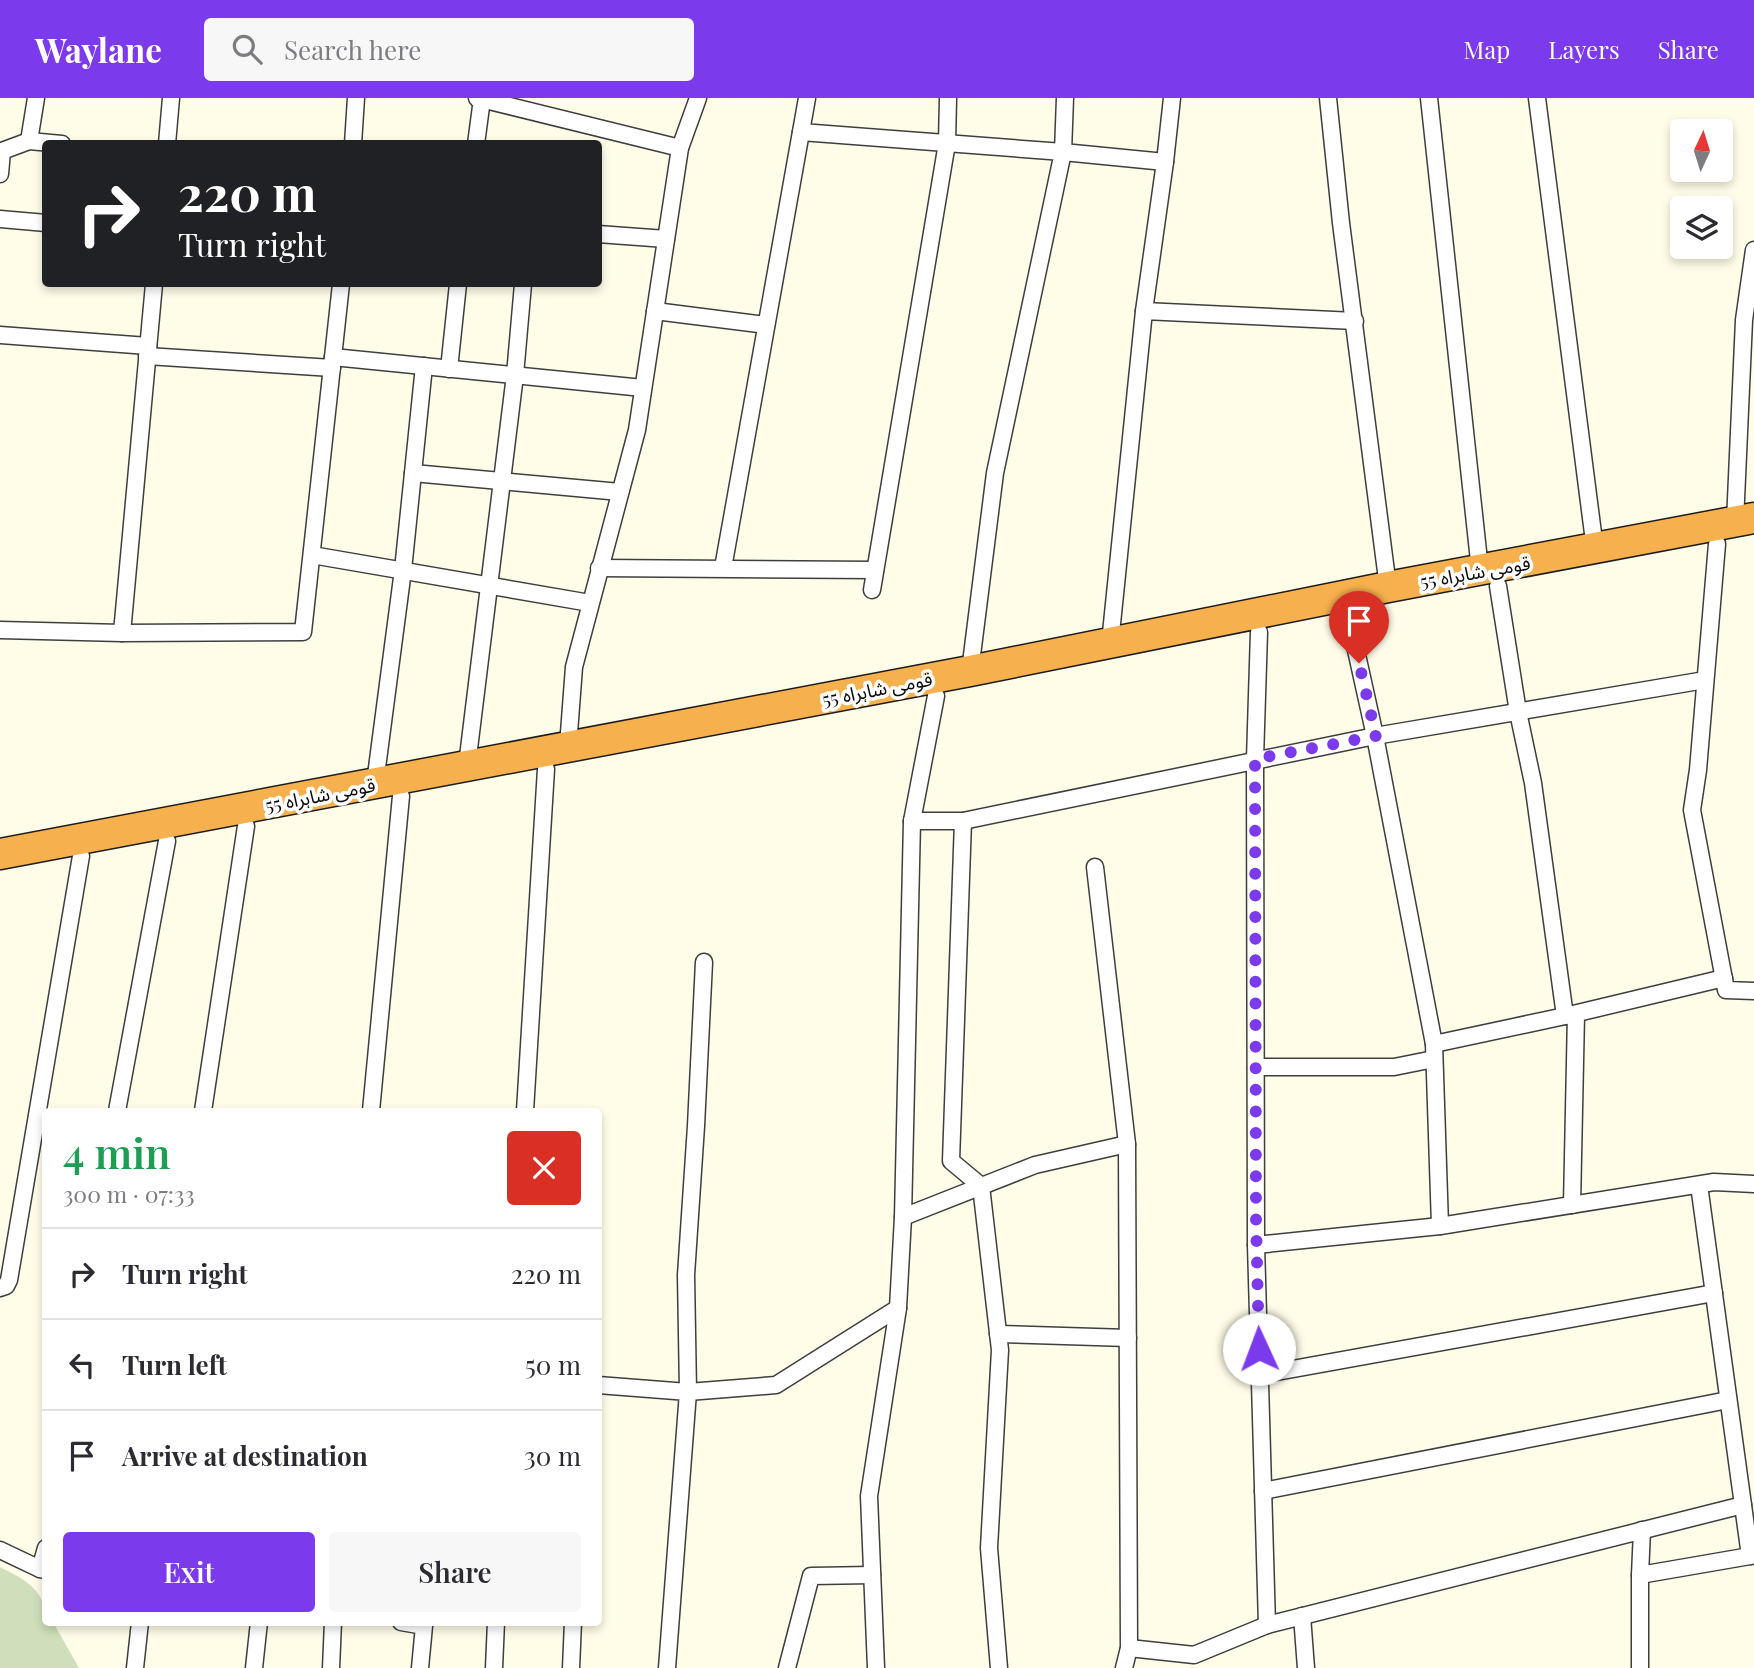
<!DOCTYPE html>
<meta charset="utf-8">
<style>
:root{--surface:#fff;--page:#f7f7f7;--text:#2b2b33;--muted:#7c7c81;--line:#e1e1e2;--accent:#7c3aed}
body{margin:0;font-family:"Playfair Display","Noto Sans Arabic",serif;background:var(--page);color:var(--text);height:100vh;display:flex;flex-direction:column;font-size:26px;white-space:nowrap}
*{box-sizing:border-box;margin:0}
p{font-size:23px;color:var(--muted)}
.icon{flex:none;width:38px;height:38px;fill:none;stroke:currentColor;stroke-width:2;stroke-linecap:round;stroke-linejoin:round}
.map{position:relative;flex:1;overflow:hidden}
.details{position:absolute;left:42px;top:1010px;width:560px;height:518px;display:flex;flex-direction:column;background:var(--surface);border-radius:7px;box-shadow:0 4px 10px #0003}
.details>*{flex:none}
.guide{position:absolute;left:42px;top:42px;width:560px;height:147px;border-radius:7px;box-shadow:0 4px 10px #0003;background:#202124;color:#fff;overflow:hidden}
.needle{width:46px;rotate:4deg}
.controls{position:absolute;left:1670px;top:21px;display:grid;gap:14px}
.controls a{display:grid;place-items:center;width:63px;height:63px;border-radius:7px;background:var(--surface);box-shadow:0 4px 10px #0003;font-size:35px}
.pin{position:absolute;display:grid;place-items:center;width:60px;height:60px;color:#fff;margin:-72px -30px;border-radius:50% 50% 50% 0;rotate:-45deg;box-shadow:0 0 7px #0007}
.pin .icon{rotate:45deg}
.me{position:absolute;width:77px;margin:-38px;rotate:358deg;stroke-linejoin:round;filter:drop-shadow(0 0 5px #0008)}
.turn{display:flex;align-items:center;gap:24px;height:147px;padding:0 21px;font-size:32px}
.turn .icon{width:91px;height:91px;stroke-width:2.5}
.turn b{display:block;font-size:49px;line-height:60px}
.round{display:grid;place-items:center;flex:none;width:74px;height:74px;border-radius:7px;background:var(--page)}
.summary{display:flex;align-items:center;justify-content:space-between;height:119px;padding:0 21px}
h1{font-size:42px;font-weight:600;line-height:52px;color:#1e9e55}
.cta{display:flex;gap:14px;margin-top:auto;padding:14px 21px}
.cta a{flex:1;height:80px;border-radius:7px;background:var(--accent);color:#fff;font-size:28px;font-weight:600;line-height:80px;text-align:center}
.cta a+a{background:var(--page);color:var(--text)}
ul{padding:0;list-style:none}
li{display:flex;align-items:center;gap:21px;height:91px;padding:0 21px;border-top:2px solid var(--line)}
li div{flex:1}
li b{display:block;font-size:26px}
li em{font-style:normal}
header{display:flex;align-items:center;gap:42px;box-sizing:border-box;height:98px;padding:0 35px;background:var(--accent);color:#fff}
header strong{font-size:33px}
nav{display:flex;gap:38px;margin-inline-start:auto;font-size:24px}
.search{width:490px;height:63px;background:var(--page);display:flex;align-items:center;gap:18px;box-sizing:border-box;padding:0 24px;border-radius:7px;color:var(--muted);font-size:26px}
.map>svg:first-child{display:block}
.cemetery{fill:#cfdfbb}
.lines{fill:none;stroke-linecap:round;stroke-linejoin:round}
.street-casing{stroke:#3e3e3e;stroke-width:19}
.highway-casing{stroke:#1c1c1c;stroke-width:33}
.street{stroke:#fff;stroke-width:16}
.highway{stroke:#f7b04e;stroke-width:30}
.route{stroke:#7c3aed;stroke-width:12;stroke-dasharray:0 21.6}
.labels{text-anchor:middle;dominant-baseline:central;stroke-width:7;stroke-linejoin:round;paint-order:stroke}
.street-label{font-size:19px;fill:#0b0b0b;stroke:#fff}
</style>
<header>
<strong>Waylane</strong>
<div class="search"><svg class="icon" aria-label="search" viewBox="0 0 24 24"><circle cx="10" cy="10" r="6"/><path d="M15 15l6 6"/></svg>Search here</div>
<nav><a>Map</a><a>Layers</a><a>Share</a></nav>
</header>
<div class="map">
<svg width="1754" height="1570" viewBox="0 0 1754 1570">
<rect width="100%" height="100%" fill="#fffde8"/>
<!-- cemetery -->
<path class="cemetery" d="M0 1469C26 1482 46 1492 46 1524H53L79 1570H0Z"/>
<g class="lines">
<!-- street casing -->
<g class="street-casing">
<g id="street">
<polyline points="477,0 680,50"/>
<polyline points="807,0 801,34 1063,54 995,375 970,573"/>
<polyline points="1065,0 1063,54 1165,64 1172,0"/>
<polyline points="1328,0 1341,125 1388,489"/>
<polyline points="1429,0 1480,472"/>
<polyline points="1537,0 1595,451"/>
<polyline points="29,43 36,0"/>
<polyline points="167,46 171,0"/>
<polyline points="353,46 356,0"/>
<polyline points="476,46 482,1"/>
<polyline points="0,76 2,53 29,43 62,46"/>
<polyline points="0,121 46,125"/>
<polyline points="598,136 666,141"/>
<polyline points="154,186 122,535 303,534 341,186"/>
<polyline points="655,213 766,227"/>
<polyline points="1144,213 1165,64"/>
<polyline points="0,237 148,248"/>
<polyline points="147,258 332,270"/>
<polyline points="333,259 643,290"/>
<polyline points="449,271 458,186"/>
<polyline points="413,375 620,394"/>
<polyline points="1735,424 1744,222 1754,152"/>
<polyline points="1717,446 1698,672 1692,712 1726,892 1754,893"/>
<polyline points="312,457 590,505"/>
<polyline points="599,470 875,472"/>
<polyline points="723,470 801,34"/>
<polyline points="1498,488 1518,614 1533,685 1565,918 1724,880"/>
<polyline points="872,492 947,45 948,0"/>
<polyline points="1348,516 1375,638 1705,582"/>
<polyline points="0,532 122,535"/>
<polyline points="1259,534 1255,661 1256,1147 1440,1128 1714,1084 1754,1086"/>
<polyline points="1110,545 1144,213 1355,223"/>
<polyline points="936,598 912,723 963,723 1375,638 1434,946 1565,918"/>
<polyline points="568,648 574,569 637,332 680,50 698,0"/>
<polyline points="467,667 515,277 523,186"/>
<polyline points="375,685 403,472 424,268"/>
<polyline points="912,723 903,1119 1035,1067 1127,1046 1095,769"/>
<polyline points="963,723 951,1063 981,1088 1000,1252 989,1450 999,1570"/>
<polyline points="704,864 696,1028 686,1177 688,1294 776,1287 898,1210 903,1119"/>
<polyline points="1434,946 1440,1128"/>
<polyline points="1256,969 1394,969 1434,961"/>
<polyline points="117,1013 167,743"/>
<polyline points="203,1013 246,728"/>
<polyline points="371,1013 401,698"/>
<polyline points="525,1013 546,671"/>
<polyline points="1699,1087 1750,1458 1754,1457"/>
<polyline points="1572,1107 1576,916"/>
<polyline points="1256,1147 1267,1527 1743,1407"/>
<polyline points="0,1190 6,1188 9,1182 81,758"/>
<polyline points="998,1236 1128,1240"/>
<polyline points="1260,1277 1714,1195"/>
<polyline points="598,1287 688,1294 667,1570"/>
<polyline points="1263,1393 1728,1302"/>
<polyline points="1642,1432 1640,1477 1750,1458"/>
<polyline points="46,1450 40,1471 46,1472"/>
<polyline points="0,1452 40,1471"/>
<polyline points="1302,1518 1306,1570"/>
<polyline points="401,1524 424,1528 420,1570"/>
<polyline points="1129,1550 1194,1557 1267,1527"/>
<polyline points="135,1570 140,1524"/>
<polyline points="254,1570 259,1524"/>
<polyline points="331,1570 333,1524"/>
<polyline points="494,1570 496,1524"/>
<polyline points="571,1570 573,1524"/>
<polyline points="787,1570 811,1478 872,1477"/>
<polyline points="876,1570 869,1398 898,1210"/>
<polyline points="1124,1570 1129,1550 1127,1046"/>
<polyline points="1640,1570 1640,1477"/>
</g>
</g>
<!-- highway casing -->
<g class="highway-casing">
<polyline id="highway" points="0,756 970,573 1388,489 1754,420"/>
</g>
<!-- street -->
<use href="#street" class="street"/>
<!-- highway -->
<use href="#highway" class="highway"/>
</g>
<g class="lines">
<!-- route -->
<polyline class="route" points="1259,1251 1256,1121 1255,661 1376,638 1359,565"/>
</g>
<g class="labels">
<!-- street labels -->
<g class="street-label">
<text transform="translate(1475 473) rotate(-10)">قومی شاہراہ 55</text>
<text transform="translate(877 590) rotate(-11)">قومی شاہراہ 55</text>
<text transform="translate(320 696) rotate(-11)">قومی شاہراہ 55</text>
</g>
</g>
</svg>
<div class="controls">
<a><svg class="needle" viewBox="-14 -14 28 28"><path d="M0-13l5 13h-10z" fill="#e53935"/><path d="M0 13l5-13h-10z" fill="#7c7c81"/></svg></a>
<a><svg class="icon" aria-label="layers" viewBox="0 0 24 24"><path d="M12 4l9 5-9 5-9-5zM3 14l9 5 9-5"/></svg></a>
</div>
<div class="pin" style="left:1359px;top:565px;background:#d93025"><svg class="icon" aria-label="arrive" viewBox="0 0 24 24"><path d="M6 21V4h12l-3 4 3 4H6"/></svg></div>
<svg class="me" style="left:1259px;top:1251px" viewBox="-20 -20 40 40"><circle r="19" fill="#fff"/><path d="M0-13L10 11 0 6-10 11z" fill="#7c3aed"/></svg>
<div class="guide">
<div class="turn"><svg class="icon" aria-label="right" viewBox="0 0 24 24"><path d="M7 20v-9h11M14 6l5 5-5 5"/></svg><div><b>220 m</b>Turn right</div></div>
</div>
<section class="details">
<div class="summary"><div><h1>4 min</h1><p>300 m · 07:33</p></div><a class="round" style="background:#d93025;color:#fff"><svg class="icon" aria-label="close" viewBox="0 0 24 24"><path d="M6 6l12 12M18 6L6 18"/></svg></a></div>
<ul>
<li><svg class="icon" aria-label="right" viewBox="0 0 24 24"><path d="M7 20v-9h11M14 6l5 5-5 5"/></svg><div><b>Turn right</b></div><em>220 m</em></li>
<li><svg class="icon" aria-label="left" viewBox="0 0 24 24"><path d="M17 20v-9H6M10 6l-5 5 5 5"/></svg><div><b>Turn left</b></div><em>50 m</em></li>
<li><svg class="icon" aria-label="arrive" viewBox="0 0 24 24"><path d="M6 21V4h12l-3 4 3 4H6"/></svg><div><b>Arrive at destination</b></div><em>30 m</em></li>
</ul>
<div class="cta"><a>Exit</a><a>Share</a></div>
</section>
</div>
